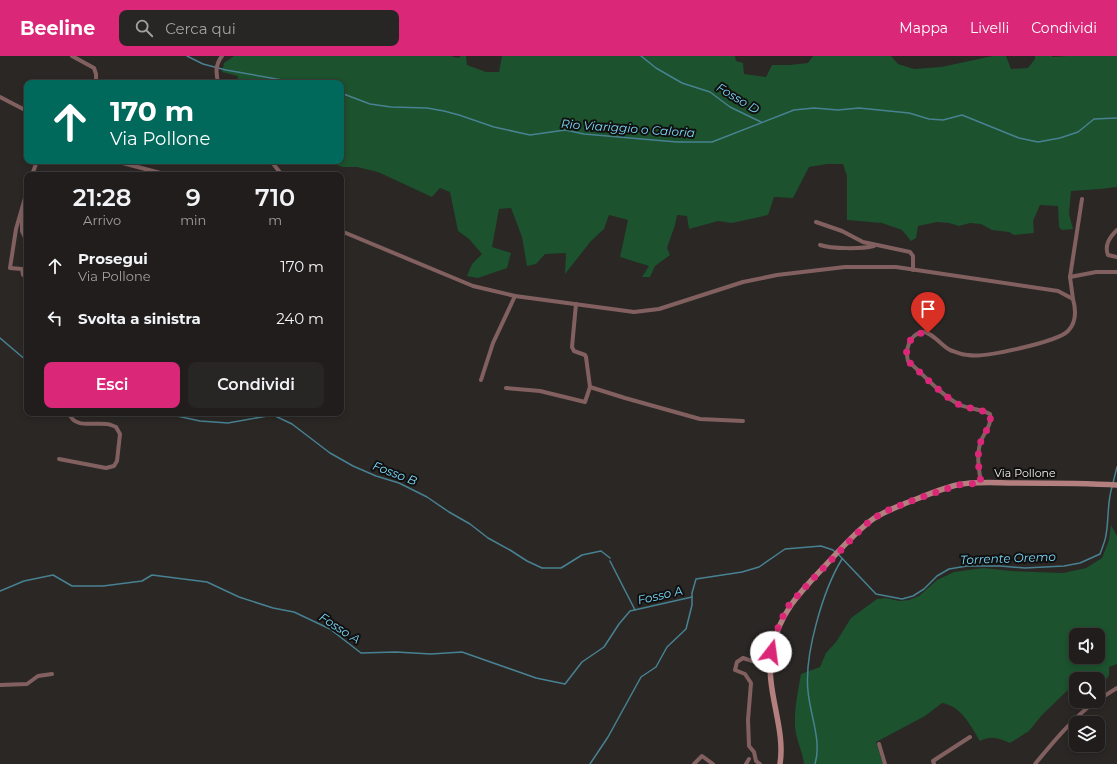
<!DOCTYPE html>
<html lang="it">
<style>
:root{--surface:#201d1c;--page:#282625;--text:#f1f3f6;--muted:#a2a2a3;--line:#3d3b3b;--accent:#db2777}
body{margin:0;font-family:Montserrat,sans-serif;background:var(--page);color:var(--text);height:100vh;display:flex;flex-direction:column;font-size:15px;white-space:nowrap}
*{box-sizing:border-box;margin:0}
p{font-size:13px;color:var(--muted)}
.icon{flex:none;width:22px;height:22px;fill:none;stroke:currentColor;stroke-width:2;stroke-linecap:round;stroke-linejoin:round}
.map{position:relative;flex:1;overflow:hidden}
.drawer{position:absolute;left:24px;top:116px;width:320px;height:244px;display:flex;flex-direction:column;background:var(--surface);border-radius:8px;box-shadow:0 2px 6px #0003,0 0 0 1px var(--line)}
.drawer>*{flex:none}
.banner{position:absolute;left:24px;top:24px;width:320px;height:84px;border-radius:8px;box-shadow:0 2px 6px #0003,0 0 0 1px var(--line);background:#00695c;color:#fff;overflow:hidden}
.controls{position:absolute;left:1069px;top:572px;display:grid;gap:8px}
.controls a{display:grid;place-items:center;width:36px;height:36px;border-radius:8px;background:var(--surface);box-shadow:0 2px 6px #0003,0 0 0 1px var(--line);font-size:20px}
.pin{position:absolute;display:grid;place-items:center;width:34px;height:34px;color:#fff;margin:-41px -17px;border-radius:50% 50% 50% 0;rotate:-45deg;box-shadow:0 0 4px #0007}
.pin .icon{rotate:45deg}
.me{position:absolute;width:44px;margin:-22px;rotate:15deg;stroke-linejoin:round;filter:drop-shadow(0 0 3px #0008)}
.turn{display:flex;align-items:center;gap:14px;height:84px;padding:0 20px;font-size:18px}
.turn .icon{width:52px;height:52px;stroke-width:2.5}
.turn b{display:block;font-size:28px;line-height:34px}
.eta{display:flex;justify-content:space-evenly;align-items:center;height:68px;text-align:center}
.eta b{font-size:24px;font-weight:600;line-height:28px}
.action{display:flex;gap:8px;margin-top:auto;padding:8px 20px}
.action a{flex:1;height:46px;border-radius:8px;background:var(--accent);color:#fff;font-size:16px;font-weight:600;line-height:46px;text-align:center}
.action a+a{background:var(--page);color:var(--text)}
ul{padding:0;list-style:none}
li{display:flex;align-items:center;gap:12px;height:52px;padding:0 20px}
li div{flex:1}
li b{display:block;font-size:15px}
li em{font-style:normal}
header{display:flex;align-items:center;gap:24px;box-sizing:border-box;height:56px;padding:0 20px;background:var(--accent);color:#fff}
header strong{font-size:19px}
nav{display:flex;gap:22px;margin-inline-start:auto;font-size:14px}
.search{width:280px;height:36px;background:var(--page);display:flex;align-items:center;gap:10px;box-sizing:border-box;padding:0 14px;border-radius:8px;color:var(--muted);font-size:15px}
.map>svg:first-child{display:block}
.green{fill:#1c522d;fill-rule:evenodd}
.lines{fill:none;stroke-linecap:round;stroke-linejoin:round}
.stream{stroke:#488292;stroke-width:1.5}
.street{stroke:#826060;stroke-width:4}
.secondary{stroke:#b47f7f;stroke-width:5.5}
.route{stroke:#db2777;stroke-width:7;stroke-dasharray:0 12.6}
.labels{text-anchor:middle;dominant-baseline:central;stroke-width:4;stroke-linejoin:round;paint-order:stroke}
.street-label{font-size:11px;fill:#efeeec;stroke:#11100f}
.water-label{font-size:12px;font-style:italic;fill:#7cdafe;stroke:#11100f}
</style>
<header>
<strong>Beeline</strong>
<div class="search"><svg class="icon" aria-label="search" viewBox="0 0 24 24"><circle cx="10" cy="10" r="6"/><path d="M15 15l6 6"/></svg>Cerca qui</div>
<nav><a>Mappa</a><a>Livelli</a><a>Condividi</a></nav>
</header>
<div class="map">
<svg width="1117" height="708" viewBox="0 0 1117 708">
<rect width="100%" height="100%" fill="#2a2725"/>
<!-- green -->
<g class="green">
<polygon points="234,0 451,0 458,2 461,0 466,0 467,9 486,16 499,16 502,0 735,0 736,5 743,7 744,18 766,21 772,9 790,9 808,7 813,0 891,0 898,8 914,13 941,11 993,0 1006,0 1011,13 1028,12 1035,3 1035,0 1052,0 1053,1 1067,0 1117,0 1117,131 1100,133 1071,135 1069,158 1073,173 1062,174 1059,171 1058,150 1040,149 1033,165 1034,177 1014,179 1009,176 992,174 981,168 970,167 959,170 949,167 937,166 918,170 916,182 911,185 902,174 882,167 847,164 847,120 843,108 827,108 809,111 793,142 774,141 768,159 732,167 718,165 689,173 687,160 677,159 675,169 667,192 670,199 655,210 650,221 642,221 649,210 620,201 628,164 609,159 604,173 591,185 565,218 566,197 545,198 536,208 527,210 522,181 511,152 499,153 492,191 511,197 507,212 478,222 467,220 472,208 482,198 469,183 458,175 450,136 440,132 432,141 378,116 357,111 343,111 324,105 341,105 341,27 237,27 238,20 222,16 224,7"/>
<path d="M1111 469 1117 480V608L1109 611V619L1104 627H1098V623H1076V628L1071 631 1042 659 1029 675 1010 687C999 682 991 679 980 685 971 670 961 650 942 647L925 660 876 686 883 708H804C803 696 796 684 795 671 794 654 798 635 801 618L820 611 826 597 836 586 851 562 877 543 886 542 899 545 909 544 919 540 937 524 954 516 983 512 1012 515 1063 517 1086 512 1102 502 1109 484ZM1076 579H1098V601H1076Z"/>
</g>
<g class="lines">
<!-- stream -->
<g class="stream">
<polyline points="187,0 203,8 226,14 299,27"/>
<polyline points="641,0 656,12 682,27 710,36 730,51 761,66"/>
<polyline points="341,37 370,48 391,51 427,52 444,55 459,59 494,71 530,79 565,74 584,78 677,86 712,86 794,54 814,52 838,54 859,52 909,57 929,63 943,64 962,59 1019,82 1038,86 1060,82 1078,76 1094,63 1117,62"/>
<polyline points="0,282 27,305"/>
<polyline points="163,357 200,365 228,367 273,359 292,368 330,397 353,410 376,420 399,427 427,441 449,456 470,468 488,482 510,494 527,505 542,512 561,512 582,499 601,495 610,502"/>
<polyline points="1113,427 1117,411"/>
<path d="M838 498 876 538 902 543 913 540 924 533 937 520 949 513 967 510H1000L1025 512 1064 510 1080 507 1100 498C1102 492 1105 486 1106 479 1109 463 1107 447 1112 431"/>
<polyline points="610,505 635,554"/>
<polyline points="0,535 24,525 53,519 72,530 103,530 142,525 152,519 207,526 239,541 273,552 294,556 330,573 361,597 396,596 431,598 462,596 536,622 565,628 582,606 604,591 619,568 630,555 692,541"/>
<polyline points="590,708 608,681 641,621 656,611 667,591 686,573 692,549 692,537 696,523 742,516 759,511 785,493 821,490 833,494 835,496"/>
<path d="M815 708C822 685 810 659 808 635 804 599 823 534 842 503"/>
</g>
<!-- street -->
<g class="street">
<polyline points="72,0 94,12 96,18 96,27"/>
<path d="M218 27C216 17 215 9 222 0"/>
<polyline points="0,41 27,55"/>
<polyline points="115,105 168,119"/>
<polyline points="271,105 282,119"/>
<polyline points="32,119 37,105"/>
<polyline points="22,156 22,175 27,186"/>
<polyline points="816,166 842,175 863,186 910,196 913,200 913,214"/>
<path d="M1117 174C1110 181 1104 189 1108 199L1117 201"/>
<path d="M341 175 473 230 515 240 634 256 659 253 743 226 777 219 845 211H896L1058 235 1073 243C1076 254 1077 266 1068 275 1057 286 984 302 968 299 962 299 956 296 950 294 942 290 931 275 922 276 909 279 905 294 908 305 924 319 942 340 960 349 970 353 981 353 990 358 992 369 985 375 981 385 976 398 979 414 981 427"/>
<path d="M820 189C832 193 862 193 874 190"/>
<polyline points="23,219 22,213 10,212 16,173 27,135"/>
<polyline points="1070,221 1096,216 1117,216"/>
<polyline points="1073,243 1070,221 1082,143"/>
<polyline points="576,248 572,291 574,295 585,299 586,301 590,331 625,342 700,363 743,365"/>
<polyline points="481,324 493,287 515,240"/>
<polyline points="506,332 540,335 585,346 590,331"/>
<path d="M59 403 106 412 114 410 117 405 120 378 116 371C113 370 110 368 107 368 94 366 74 373 69 357"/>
<polyline points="0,629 27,628 38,620 52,618"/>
<polyline points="1098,644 1117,632"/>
<polyline points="879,688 885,708"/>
<polyline points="694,708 702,700 713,708"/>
<polyline points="746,708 749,703"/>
<polyline points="760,708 756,705 754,696 749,690 748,664 751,627 745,618 735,614 737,606 743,602 771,611"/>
<polyline points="934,708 933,705 936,703 970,681"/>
<path d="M1035 708C1054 685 1072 663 1096 645"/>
</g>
<!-- secondary -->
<path class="secondary" d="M780 708C786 671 764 632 772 594 779 558 799 537 824 511 839 495 855 476 873 463 883 456 895 452 906 447 922 441 940 433 957 429 975 425 996 427 1014 427 1049 427 1083 427 1117 429"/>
</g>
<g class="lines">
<!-- route -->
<path class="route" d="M771 596 775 580 781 564 789 549 811 525 864 470 874 462 884 456 916 443 958 429 981 427C979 414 976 398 981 385 985 375 992 369 990 358 981 353 970 353 960 349 943 340 923 319 908 305 903 290 912 275 928 277"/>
</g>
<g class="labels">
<!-- street labels -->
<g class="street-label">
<text x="1025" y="417">Via Pollone</text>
</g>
<!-- water labels -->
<g class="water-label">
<text transform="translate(738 42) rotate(31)">Fosso D</text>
<text transform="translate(628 72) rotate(4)">Rio Viariggio o Caloria</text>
<text transform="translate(395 417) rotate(21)">Fosso B</text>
<text transform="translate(1008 502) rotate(-2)">Torrente Oremo</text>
<text transform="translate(660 539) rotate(-13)">Fosso A</text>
<text transform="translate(340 572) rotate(33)">Fosso A</text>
</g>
</g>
</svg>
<div class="controls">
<a><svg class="icon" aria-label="sound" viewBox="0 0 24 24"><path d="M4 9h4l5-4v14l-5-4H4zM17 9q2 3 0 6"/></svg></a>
<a><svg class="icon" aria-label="search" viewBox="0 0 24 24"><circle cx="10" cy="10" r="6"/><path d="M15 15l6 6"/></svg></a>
<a><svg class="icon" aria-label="layers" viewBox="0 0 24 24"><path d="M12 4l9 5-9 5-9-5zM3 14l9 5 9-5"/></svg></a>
</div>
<div class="pin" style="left:928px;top:277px;background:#d93025"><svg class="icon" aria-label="arrive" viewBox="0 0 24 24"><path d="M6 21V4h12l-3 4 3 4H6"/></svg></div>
<svg class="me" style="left:771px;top:596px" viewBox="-20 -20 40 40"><circle r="19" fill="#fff"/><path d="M0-13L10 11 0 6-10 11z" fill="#db2777"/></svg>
<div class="banner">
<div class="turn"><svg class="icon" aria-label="ahead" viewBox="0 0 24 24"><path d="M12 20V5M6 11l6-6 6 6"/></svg><div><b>170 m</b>Via Pollone</div></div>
</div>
<section class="drawer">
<div class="eta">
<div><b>21:28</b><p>Arrivo</p></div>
<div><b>9</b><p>min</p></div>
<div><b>710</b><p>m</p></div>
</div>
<ul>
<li><svg class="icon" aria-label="ahead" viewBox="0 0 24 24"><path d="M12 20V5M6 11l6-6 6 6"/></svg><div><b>Prosegui</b><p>Via Pollone</p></div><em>170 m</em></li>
<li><svg class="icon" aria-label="left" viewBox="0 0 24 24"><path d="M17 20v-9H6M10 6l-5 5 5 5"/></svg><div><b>Svolta a sinistra</b></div><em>240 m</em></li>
</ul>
<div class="action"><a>Esci</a><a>Condividi</a></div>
</section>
</div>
